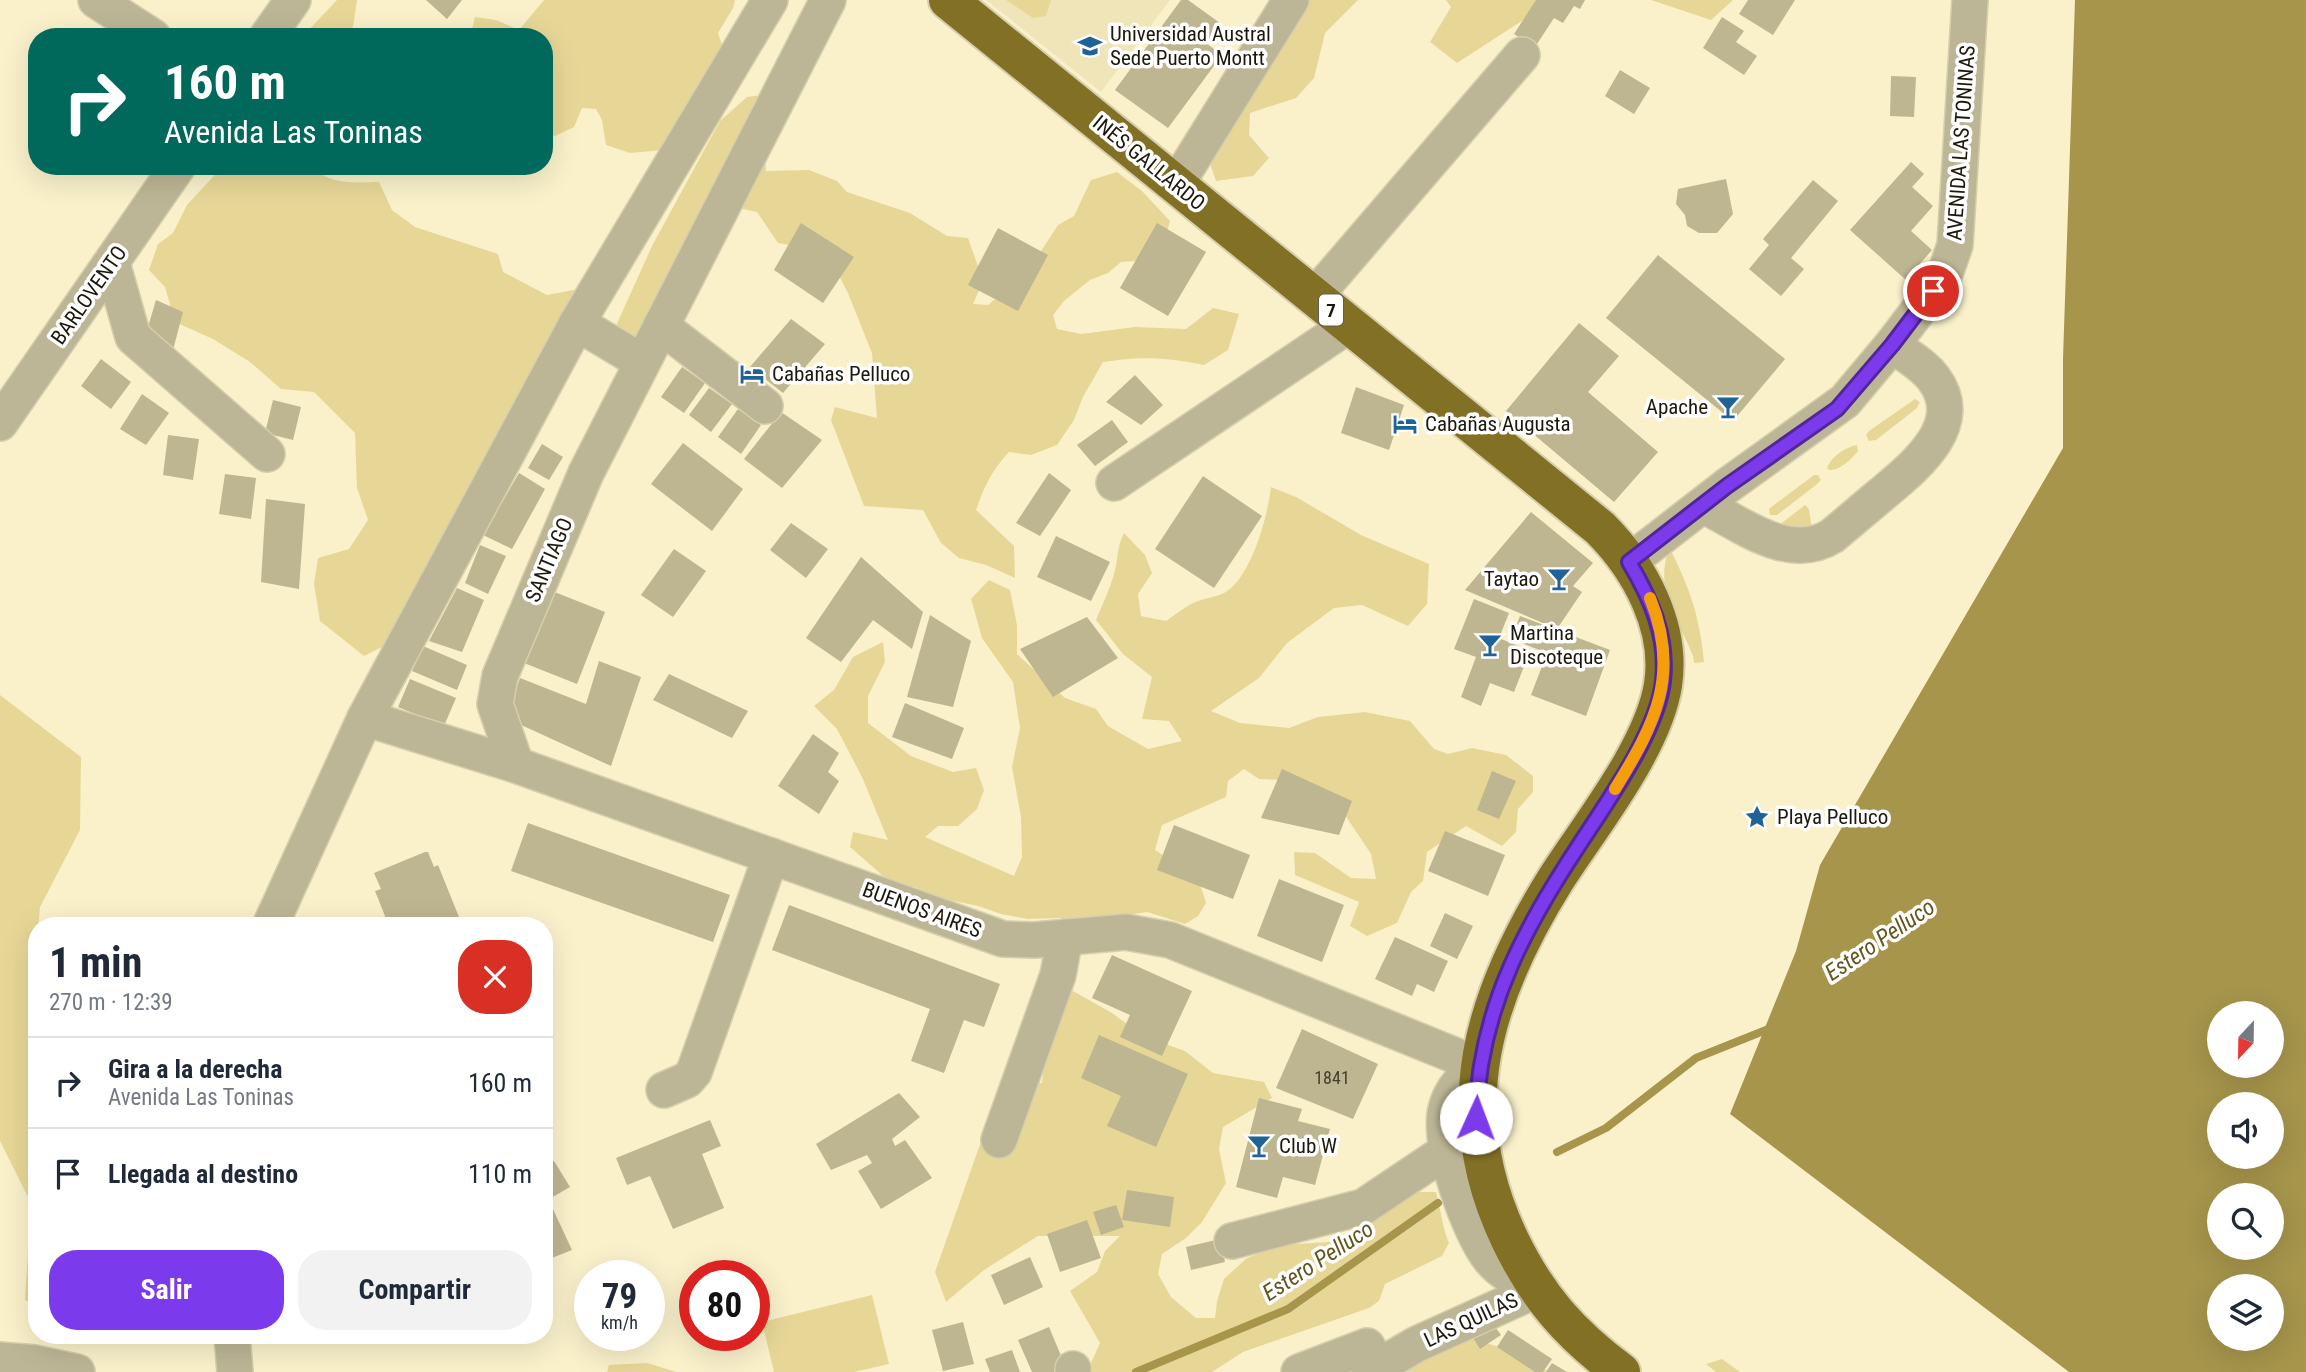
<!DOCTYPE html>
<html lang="es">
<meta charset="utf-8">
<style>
:root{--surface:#fff;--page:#f2f2f3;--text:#1f2937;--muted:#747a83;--line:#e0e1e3;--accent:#7c3aed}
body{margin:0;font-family:"Roboto Condensed",sans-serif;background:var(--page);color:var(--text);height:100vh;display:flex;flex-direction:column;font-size:26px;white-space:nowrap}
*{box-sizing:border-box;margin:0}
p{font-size:23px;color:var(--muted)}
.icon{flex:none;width:38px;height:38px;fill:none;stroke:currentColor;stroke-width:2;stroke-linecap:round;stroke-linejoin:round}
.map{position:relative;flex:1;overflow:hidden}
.sheet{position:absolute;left:28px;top:917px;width:525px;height:427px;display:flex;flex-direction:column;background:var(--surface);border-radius:28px;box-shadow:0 7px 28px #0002}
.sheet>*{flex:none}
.guide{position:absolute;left:28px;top:28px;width:525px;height:147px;border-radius:28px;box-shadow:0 7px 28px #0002;background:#00695c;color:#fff;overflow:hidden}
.needle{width:46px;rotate:202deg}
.buttons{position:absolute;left:2207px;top:1001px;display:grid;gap:14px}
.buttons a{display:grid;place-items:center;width:77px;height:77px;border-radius:50%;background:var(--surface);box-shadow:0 7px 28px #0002;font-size:35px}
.speed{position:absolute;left:574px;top:1260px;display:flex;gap:14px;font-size:35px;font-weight:700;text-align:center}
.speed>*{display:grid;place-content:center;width:91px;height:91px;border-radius:50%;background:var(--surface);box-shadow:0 7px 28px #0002;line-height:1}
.speed small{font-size:18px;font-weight:400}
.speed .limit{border:10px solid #d22;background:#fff;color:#111}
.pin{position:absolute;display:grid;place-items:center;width:60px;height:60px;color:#fff;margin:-30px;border:4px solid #fff;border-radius:50%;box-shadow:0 2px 7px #0007}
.me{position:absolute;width:77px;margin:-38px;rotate:2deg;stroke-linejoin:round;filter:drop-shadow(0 0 5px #0008)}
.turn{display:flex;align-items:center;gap:24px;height:147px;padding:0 21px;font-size:32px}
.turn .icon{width:91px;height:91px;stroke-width:2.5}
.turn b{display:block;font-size:49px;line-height:60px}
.round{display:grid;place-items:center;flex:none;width:74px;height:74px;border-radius:28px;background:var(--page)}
.summary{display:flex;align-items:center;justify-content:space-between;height:119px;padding:0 21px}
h1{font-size:42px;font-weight:700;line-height:52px}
.button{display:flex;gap:14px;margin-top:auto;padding:14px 21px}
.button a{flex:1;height:80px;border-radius:28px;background:var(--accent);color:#fff;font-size:28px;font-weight:700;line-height:80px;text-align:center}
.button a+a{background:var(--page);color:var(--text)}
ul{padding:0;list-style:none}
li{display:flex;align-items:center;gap:21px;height:91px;padding:0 21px;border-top:2px solid var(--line)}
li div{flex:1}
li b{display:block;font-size:26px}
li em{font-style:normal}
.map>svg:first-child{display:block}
.built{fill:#f0e5b8}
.green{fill:#e7d797}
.water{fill:#a6954b;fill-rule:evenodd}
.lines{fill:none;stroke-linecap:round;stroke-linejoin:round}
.stream{stroke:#a6954b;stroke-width:8}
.building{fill:#beb591}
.minor-casing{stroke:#d6ceac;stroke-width:38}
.highway-casing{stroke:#d6ceac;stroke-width:42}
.minor{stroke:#bdb696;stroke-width:35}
.highway{stroke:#827125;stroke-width:38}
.route-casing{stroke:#51269a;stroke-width:18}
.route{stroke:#7c3aed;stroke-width:12}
.slow{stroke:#f59e0b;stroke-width:12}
.labels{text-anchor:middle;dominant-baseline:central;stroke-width:7;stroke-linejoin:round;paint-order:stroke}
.number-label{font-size:18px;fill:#443f2c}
.shield{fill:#fff;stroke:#605d54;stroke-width:2}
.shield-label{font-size:19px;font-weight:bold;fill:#1c180b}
.poi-label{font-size:21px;fill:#1c180b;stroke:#fff;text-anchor:start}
.street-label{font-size:21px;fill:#1c180b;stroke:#fff}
.water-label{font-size:23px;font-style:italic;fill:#62551d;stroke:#fff}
</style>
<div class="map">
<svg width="2306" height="1372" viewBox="0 0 2306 1372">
<rect width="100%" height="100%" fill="#faf1cb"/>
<!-- built -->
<polygon class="built" points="986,0 1170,0 1101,92"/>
<!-- green -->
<g class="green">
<polygon points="337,0 357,0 353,27 340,37 302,37"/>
<polygon points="544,0 735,0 733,8 718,33 726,57 663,150 630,153 606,145 602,120 596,109 582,108 574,127 555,136 544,133 544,37 470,37 475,17 496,20 519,30"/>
<polygon points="1006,0 1051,0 1046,16 1033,18"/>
<polygon points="1308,0 1358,0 1325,33 1314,78 1296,98 1250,113 1249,135 1269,158 1253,176 1216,181 1207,155 1236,110 1269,70 1299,13"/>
<polygon points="1446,0 1554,0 1457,63 1430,42 1451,7"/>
<polygon points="1651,0 1733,0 1711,20"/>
<path d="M762 95 766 171 809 170 837 181 847 192 910 213 947 236 968 238 983 281 973 304 988 305 1019 279 1036 259 1058 225 1074 216 1091 180 1117 172 1142 191 1170 221 1164 244 1149 260 1121 262 1108 273 1090 280 1064 301 1053 315 1057 329 1081 334 1135 327 1186 329 1213 308 1239 314 1228 350 1204 365C1166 357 1141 356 1103 362L1083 397 1074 420 1057 445 1031 455 1009 452C992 470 984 487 976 510L1014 546 1015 578 986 565 959 558 941 543 923 510 864 506 831 420 835 407 877 418 872 353 848 293 826 251 778 243 757 212 711 202 649 321 635 336 615 328 652 246 720 121 747 97Z"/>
<path d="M223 166H313C328 186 357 182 379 182L392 210 415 227 498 254 503 272 547 295 584 288 390 643 364 656 320 621 314 584 318 558 349 549 368 520 357 488 355 433 314 392 281 389 250 362 213 339 175 322 165 287 149 270 158 244 173 233 187 205Z"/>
<polygon points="1915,399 1920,402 1917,408 1876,440 1869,441 1866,435 1869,431"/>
<path d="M1857 445 1858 451C1852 459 1839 471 1829 470L1827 468C1831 457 1845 447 1857 445Z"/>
<polygon points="1814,475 1818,475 1821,480 1816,485 1777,515 1770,515 1769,509 1774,505"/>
<path d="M1271 487 1296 497 1361 535 1429 564 1427 604 1408 626 1362 605 1334 608 1287 643 1259 678 1211 711 1240 723 1289 728 1318 717 1365 712 1410 721 1434 749 1448 754 1472 748 1506 755 1533 776V792L1518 809 1516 832 1502 846 1466 826 1427 852 1423 881 1411 892 1397 923 1367 936 1350 926 1359 902 1295 875 1294 852 1315 853 1351 878 1376 879 1371 854 1333 797 1288 780 1259 779 1244 769 1228 781 1226 797 1162 825 1155 850 1198 878 1206 903 1198 916 1185 924 1147 912 1091 921 1060 918 1028 919 1001 914 978 906 939 898 915 887 890 882 850 847 853 832 888 840 862 777 837 729 814 706 834 690 853 657 883 642 885 662 868 696V723L911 756 953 772 976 768 984 790 977 809 958 826H938L925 837 1014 876 1022 857 1021 817 1012 767 1020 728 1013 682 982 638 971 599 989 580 1010 590 1017 625V654L1065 698 1096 709 1108 726 1148 749 1182 741 1169 721 1142 719 1152 677 1123 654 1096 620C1103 603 1112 585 1116 566 1118 553 1118 545 1124 533L1145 555 1152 573 1138 594 1141 616 1166 621C1176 614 1187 605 1198 601 1206 598 1216 597 1224 593 1251 579 1268 515 1271 487Z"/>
<polygon points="1805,505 1809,509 1812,530 1778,526"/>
<path d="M1670 549C1690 588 1700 618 1704 662L1694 663 1693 656C1680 623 1652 584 1670 549Z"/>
<polygon points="0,695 81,757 80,830 40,907 34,971 37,975 37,1307 25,1300 31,1203 0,1141"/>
<path d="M1073 991 1112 1013 1143 1036 1185 1051 1213 1073 1264 1082 1272 1098 1223 1127 1219 1149 1226 1183 1202 1222 1186 1238 1162 1254 1158 1274 1171 1297 1196 1318H1215L1217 1301 1224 1279 1247 1258 1281 1245 1329 1242 1352 1230 1384 1199 1410 1192H1436C1441 1210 1442 1227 1449 1243L1442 1256 1385 1284 1379 1301 1369 1308 1243 1352 1212 1372H1087L1100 1343 1070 1291 1097 1272 1105 1251 1120 1236H1038L984 1270 946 1302 935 1272 1001 1085 1042 1083 1047 1027Z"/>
<polygon points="872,1295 889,1364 854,1372 774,1372 762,1322"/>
<polygon points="1464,1322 1475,1340 1514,1351 1549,1372 1372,1372"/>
<polygon points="87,1335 204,1335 94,1339"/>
<polygon points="1722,1359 1740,1372 1716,1372 1706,1364"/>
<polygon points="647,1363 677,1372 607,1372 609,1365"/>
</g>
<!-- water -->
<path class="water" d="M2075 0H2306V1372H2069L1730 1114 1796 951 1820 865 2063 448V359ZM2219 1013H2272V1066H2219ZM2219 1104H2272V1157H2219ZM2219 1195H2272V1248H2219ZM2272 1286V1339H2219V1286Z"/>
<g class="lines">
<!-- stream -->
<g class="stream">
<polyline points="1557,1152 1606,1128 1696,1058 1771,1028"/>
<polyline points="1136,1372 1288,1309 1438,1203"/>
</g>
</g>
<!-- building -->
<g class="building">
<polygon points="426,0 462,0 447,19"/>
<polygon points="1181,0 1188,0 1220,23 1206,43 1222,55 1168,128 1115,90"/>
<polygon points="1536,0 1585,0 1580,9 1574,6 1563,23 1554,18 1535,47 1514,34"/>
<polygon points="1748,0 1795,0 1773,35 1739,14"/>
<polygon points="1722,17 1744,31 1736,42 1757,56 1744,75 1703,48"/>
<polygon points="1620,70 1650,88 1634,114 1605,96"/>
<polygon points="1891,76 1916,77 1914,117 1890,116"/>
<polygon points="1911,162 1924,174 1912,187 1933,206 1911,231 1932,250 1906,280 1850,230"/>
<polygon points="1726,179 1733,214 1717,233 1699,233 1687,226 1685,215 1676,204 1678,189"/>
<polygon points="1813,180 1838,201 1791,258 1804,269 1781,296 1749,269 1769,245 1763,239"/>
<polygon points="801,223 854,257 823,303 774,270"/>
<polygon points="1157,223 1206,252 1168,316 1120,288"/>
<polygon points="998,228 1048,255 1018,311 968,285"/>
<polygon points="1658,255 1785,359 1733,421 1606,318"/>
<polygon points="156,300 183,312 173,350 145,337"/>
<polygon points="791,319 825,344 783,393 750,367"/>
<polygon points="1579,323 1619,356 1588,392 1658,452 1614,502 1506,411"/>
<polygon points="101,359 131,382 111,409 81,386"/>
<polygon points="682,367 705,383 684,413 661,397"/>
<polygon points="1135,375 1163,405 1141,425 1106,402"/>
<polygon points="1356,387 1404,405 1389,450 1341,433"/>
<polygon points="709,388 732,404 711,432 689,415"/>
<polygon points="142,394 169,413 146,445 120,429"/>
<polygon points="273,400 301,407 293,440 265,433"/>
<polygon points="738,409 761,425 741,454 718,437"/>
<polygon points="781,412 822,440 782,488 744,459"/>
<polygon points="1112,420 1128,442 1095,466 1077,445"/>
<polygon points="168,435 199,439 193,480 163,475"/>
<polygon points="683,443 743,489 712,531 651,484"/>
<polygon points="542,444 563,457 549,480 528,468"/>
<polygon points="519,473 545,489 512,549 483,535"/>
<polygon points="1049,473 1071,490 1040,536 1016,523"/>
<polygon points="225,474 256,478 251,519 219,514"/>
<polygon points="1203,476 1262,516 1214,588 1155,549"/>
<polygon points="266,499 305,504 299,589 261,582"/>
<polygon points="1531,512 1593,563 1573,586 1582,592 1557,629 1465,590"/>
<polygon points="791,523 828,549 806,578 770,550"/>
<polygon points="1056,536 1110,562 1091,601 1037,577"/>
<polygon points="480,545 506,556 488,594 465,583"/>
<polygon points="674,549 706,571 673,617 641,595"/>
<polygon points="861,557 923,612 912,649 873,620 841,662 806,638"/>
<polygon points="457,588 484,600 462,652 429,641"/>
<polygon points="552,591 605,612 577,684 524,663"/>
<polygon points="1474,599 1509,613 1499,638 1530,651 1514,692 1490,683 1481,706 1461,697 1476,657 1454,649"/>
<polygon points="930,615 971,641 953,707 907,697"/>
<polygon points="1520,616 1610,650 1586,716 1531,695 1547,653 1511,639"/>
<polygon points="1087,617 1118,658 1053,697 1020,649"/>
<polygon points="423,646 467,665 457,690 412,671"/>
<polygon points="599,661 641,677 611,766 506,718 520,678 586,704"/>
<polygon points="669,674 748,711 732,738 653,700"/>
<polygon points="410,679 456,698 444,726 398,707"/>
<polygon points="905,703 964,728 952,759 892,737"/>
<polygon points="813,734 839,753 828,772 839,781 819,814 778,786"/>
<polygon points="1282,769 1352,801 1339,835 1261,818"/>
<polygon points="1492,771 1516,781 1499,819 1477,810"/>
<polygon points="528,823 730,895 713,942 511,871"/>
<polygon points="1174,825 1250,855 1233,899 1157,870"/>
<polygon points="1445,831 1505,855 1488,896 1428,871"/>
<polygon points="425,852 428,852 434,867 438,865 459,917 455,918 458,926 389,926 375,891 381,889 374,873"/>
<polygon points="1279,879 1344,905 1322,962 1257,936"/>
<polygon points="789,905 1000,984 984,1027 964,1020 944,1073 911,1061 930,1009 772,950"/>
<polygon points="1445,913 1473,926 1457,959 1430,946"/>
<polygon points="1395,937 1448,961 1434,992 1417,984 1412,996 1375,979"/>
<polygon points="1112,955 1192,991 1162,1056 1120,1037 1130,1015 1092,998"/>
<polygon points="1302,1029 1378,1064 1353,1119 1276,1088"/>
<polygon points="1099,1035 1188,1074 1156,1147 1107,1126 1121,1096 1081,1078"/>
<polygon points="899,1093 920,1117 892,1139 895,1146 905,1140 932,1178 881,1209 858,1171 872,1163 867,1155 831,1170 816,1144"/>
<polygon points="1259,1098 1302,1109 1298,1121 1330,1129 1315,1185 1283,1177 1277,1198 1236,1187"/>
<polygon points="710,1120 721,1146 702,1154 724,1208 673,1229 650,1176 627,1185 616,1158"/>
<polygon points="554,1161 570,1187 544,1202 544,1165"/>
<polygon points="1127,1190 1174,1197 1170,1227 1122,1220"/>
<polygon points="1116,1205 1124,1227 1101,1235 1093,1212"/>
<polygon points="552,1207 572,1250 544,1261 544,1211"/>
<polygon points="1087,1220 1101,1258 1060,1272 1047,1234"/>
<polygon points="1220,1239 1225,1262 1191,1270 1186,1247"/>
<polygon points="1030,1257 1043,1287 1004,1305 991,1275"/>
<polygon points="1490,1320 1501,1335 1480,1349 1470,1333"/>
<polygon points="963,1322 974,1364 943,1371 932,1330"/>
<polygon points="1049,1327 1067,1370 1062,1372 1032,1372 1018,1340"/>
<polygon points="1508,1330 1552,1359 1543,1372 1535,1372 1497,1347"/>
<polygon points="1012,1350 1020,1372 990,1372 985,1359"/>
<polygon points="1552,1363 1567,1372 1546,1372"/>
</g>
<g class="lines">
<!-- minor casing -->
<g class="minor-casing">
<g id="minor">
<polyline points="96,0 153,37"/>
<polyline points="267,37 293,0"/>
<polyline points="1176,185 1291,0"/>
<polyline points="112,263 133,337 267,454"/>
<polyline points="1314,297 1522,55"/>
<polyline points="577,323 642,362"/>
<polyline points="661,326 765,406"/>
<polyline points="0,423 178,166"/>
<polyline points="1114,483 1349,325"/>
<path d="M1703 505C1741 524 1789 563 1832 536 1849 522 1865 508 1882 494 1914 467 1968 425 1934 379 1924 365 1906 355 1892 345"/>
<polyline points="1629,562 1727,486 1845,401 1892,345 1933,291 1946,271 1955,245 1970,0"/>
<polyline points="365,718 516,765 1003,939 1035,940 1126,932 1170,940 1466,1060 1481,1063"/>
<polyline points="516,765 495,704 500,676 586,473 828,0"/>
<polyline points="270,926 365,718 577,323 770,0"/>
<path d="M1481 1063C1465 1076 1451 1088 1446 1109 1437 1142 1469 1234 1491 1260 1503 1274 1519 1282 1536 1288"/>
<polyline points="664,1090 687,1080 694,1072 771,856"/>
<polyline points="999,1140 1058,975 1065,937"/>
<polyline points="1232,1241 1363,1207 1448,1150"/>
<polyline points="232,1335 235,1372"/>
<polyline points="0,1360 35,1363 77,1372"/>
<polyline points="1073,1369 1073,1372"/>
<polyline points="1299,1372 1367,1346 1379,1366"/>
<polyline points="1369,1372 1417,1344 1521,1297 1536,1288"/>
</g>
</g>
<!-- highway casing -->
<g class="highway-casing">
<path id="highway" d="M948 0 1600 528C1640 568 1672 627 1663 685 1653 748 1590 826 1556 879 1483 996 1447 1109 1510 1240 1538 1298 1570 1334 1621 1372"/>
</g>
<!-- minor -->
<use href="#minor" class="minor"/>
<!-- highway -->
<use href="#highway" class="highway"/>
</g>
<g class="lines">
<!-- route casing -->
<g class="route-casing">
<path id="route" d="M1476 1118C1479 1004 1529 920 1591 827 1616 789 1658 727 1663 681 1668 637 1651 599 1629 562L1727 486 1837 409 1892 345 1933 291"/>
</g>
<!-- route -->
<use href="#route" class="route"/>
<!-- slow -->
<path class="slow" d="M1615 789C1655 724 1681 674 1650 598"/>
</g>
<!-- icons -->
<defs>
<g id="university-bare" transform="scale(1.89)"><path d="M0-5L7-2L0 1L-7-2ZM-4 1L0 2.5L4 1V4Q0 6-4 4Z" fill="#1e6398" stroke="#fff" stroke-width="2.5" paint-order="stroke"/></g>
<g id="hotel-bare" transform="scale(1.89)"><path d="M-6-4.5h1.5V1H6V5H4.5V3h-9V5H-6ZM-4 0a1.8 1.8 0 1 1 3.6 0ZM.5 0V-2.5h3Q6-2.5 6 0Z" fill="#1e6398" stroke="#fff" stroke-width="2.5" paint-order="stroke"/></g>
<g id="bar-bare" transform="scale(1.89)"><path d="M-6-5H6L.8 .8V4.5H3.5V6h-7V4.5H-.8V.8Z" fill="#1e6398" stroke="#fff" stroke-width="2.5" paint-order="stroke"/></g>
<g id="sight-bare" transform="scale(1.89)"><path d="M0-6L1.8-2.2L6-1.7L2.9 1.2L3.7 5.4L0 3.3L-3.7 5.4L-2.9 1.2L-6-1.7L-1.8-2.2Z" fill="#1e6398" stroke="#fff" stroke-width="2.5" paint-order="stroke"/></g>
</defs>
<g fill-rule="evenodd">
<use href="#university-bare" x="1090" y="46"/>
<use href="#hotel-bare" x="752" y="374"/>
<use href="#bar-bare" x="1728" y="407"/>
<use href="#hotel-bare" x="1405" y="424"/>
<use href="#bar-bare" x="1559" y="579"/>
<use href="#bar-bare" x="1490" y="645"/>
<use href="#sight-bare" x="1757" y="817"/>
<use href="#bar-bare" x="1259" y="1146"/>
</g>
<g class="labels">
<!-- number labels -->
<g class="number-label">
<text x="1332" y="1077">1841</text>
</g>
<!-- shield labels -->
<rect class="shield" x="1319" y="294.5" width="24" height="31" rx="5"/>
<g class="shield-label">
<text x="1331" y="310">7</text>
</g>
<!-- poi labels -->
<g class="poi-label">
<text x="1110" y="34">Universidad Austral<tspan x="1110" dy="24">Sede Puerto Montt</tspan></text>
<text x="772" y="374">Cabañas Pelluco</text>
<text x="1708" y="407" text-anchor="end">Apache</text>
<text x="1425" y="424">Cabañas Augusta</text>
<text x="1539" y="579" text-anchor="end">Taytao</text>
<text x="1510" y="633">Martina<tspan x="1510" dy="24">Discoteque</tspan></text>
<text x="1777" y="817">Playa Pelluco</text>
<text x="1279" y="1146">Club W</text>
</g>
<!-- street labels -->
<g class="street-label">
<text transform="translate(1961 143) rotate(-86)">AVENIDA LAS TONINAS</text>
<text transform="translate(1149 163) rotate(39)">INÉS GALLARDO</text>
<text transform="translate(89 295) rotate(-55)">BARLOVENTO</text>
<text transform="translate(549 560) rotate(-67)">SANTIAGO</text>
<text transform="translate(922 910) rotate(20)">BUENOS AIRES</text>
<text transform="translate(1471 1320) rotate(-25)">LAS QUILAS</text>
</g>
<!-- water labels -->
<g class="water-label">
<text transform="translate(1880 940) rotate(-34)">Estero Pelluco</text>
<text transform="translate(1318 1261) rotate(-33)">Estero Pelluco</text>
</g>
</g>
</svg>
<div class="buttons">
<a><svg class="needle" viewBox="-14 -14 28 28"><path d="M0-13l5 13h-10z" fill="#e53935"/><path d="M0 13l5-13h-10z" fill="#747a83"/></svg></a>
<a><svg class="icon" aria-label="sound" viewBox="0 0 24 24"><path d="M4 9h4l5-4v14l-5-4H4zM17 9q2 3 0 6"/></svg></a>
<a><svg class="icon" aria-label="search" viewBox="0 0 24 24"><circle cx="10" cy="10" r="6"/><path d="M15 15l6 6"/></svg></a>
<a><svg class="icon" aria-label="layers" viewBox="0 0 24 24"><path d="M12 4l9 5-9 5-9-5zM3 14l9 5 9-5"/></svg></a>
</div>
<div class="speed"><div>79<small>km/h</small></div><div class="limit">80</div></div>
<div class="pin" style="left:1933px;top:291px;background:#d93025"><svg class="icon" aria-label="arrive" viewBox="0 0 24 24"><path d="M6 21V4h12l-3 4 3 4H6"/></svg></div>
<svg class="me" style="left:1476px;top:1118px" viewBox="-20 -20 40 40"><circle r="19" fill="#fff"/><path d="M0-13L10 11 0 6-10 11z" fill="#7c3aed"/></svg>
<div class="guide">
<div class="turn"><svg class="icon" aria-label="right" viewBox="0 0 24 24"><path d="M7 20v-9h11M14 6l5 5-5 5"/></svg><div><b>160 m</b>Avenida Las Toninas</div></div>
</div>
<section class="sheet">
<div class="summary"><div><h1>1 min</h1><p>270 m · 12:39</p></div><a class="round" style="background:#d93025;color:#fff"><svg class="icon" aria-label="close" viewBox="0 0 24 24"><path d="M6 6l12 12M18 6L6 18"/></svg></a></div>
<ul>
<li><svg class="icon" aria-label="right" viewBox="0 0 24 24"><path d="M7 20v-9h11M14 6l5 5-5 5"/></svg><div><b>Gira a la derecha</b><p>Avenida Las Toninas</p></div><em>160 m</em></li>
<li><svg class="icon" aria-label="arrive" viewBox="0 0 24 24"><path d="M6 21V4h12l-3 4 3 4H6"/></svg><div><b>Llegada al destino</b></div><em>110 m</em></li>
</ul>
<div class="button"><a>Salir</a><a>Compartir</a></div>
</section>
</div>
